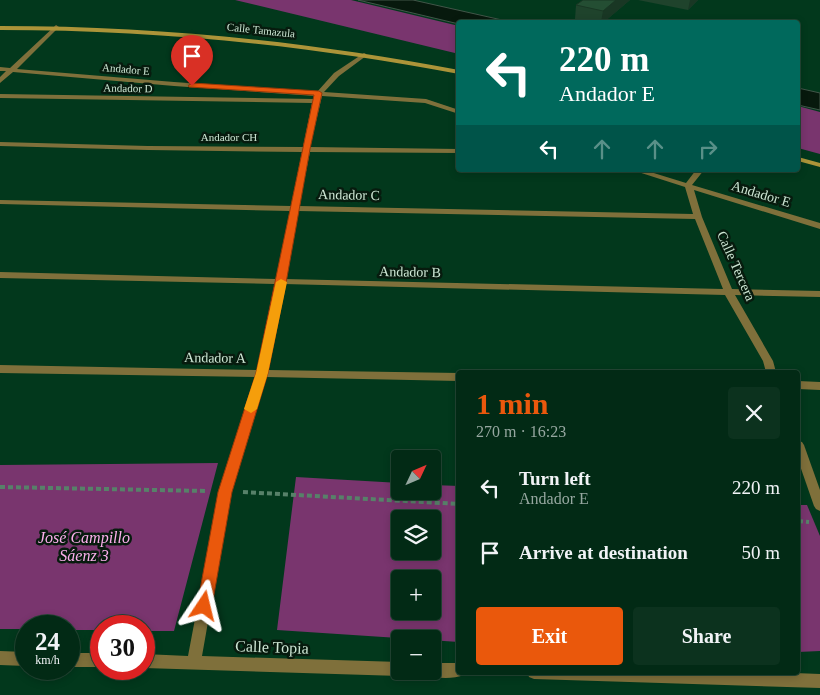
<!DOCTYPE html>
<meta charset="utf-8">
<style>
:root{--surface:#022a15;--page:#0c321e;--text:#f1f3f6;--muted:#96a7a0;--line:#234634;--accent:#ea580c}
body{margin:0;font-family:"Times New Roman",serif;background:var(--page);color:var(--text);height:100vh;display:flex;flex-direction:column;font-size:19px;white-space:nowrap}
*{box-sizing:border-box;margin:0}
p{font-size:16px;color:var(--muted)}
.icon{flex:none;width:28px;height:28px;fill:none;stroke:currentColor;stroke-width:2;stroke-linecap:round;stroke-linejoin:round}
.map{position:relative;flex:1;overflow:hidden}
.side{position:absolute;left:456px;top:370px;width:344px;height:305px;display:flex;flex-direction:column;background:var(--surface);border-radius:5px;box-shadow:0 2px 8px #0003,0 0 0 1px var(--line)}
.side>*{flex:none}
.banner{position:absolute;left:456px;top:20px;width:344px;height:152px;border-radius:5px;box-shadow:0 2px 8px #0003,0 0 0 1px var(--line);background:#00695c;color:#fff;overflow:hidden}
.needle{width:32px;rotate:46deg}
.buttons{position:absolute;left:391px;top:450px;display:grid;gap:10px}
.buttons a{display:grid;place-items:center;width:50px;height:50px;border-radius:5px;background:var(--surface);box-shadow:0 2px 8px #0003,0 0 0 1px var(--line);font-size:25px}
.speed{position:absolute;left:15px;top:615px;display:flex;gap:10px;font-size:25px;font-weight:700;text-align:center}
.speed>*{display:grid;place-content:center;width:65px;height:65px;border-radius:50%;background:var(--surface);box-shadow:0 2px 8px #0003,0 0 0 1px var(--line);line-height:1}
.speed small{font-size:12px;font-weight:400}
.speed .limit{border:8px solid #d22;background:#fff;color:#111}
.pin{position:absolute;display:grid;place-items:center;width:42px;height:42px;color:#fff;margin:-51px -21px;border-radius:50% 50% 50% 0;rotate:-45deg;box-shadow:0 0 5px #0007}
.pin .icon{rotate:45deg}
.me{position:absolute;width:55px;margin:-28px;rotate:10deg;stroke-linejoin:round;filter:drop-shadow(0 0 4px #0008)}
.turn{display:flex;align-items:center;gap:18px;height:105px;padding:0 20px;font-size:22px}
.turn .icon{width:65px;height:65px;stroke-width:2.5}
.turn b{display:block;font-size:35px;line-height:42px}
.lanes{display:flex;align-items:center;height:48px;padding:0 20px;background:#0003;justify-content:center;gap:25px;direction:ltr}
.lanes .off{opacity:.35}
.round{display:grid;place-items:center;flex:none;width:52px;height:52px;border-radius:5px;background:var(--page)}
.head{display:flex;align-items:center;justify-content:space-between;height:85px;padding:0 20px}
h1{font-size:30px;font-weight:700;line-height:38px;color:var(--accent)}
.primary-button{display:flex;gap:10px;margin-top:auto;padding:10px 20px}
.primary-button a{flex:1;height:58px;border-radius:5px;background:var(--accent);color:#fff;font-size:20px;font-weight:700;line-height:58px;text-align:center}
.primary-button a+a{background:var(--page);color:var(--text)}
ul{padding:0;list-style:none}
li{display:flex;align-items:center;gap:15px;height:65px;padding:0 20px}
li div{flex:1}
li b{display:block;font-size:19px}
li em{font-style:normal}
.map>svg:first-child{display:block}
.green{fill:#79356e;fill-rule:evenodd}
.water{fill:#07190d;stroke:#425649}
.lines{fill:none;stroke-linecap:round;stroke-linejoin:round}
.path{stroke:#578169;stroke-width:4;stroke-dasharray:5 3;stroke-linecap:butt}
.street{fill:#7f703b;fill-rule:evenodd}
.secondary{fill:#ac9439;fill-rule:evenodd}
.wall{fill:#1f432c}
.shaded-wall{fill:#193724}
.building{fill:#244e33;stroke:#193724}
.route{fill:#ea580c;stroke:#983908}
.slow{fill:#f59e0b}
.labels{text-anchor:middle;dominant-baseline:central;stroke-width:5;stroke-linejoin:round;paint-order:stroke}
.far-street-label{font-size:11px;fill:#cde6d4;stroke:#071b0e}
.street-label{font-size:14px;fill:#cde6d4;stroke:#071b0e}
.near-park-label{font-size:16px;font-style:italic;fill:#fbafec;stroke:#071b0e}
.near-street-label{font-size:16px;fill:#cde6d4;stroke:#071b0e}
</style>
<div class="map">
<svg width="820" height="695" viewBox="0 0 820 695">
<rect width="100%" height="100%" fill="#02381c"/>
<!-- green -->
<g class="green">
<polygon points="235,0 351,0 459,26 459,54"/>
<polygon points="798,106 820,112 820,154 798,148"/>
<polygon points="218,463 174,631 144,631 144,626 101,626 101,630 69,630 69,626 26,626 26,629 0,629 0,465"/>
<path d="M296 477 400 483V491H432L433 485 459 486V642L277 630ZM400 519H432V551H400ZM400 579H432V611H400Z"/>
<polygon points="798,505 807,505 820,536 820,651 798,652"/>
</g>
<!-- water -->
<g class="water">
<polygon points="358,0 413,0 511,22 459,22 459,24"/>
<polygon points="798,88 820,93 820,110 798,105"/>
</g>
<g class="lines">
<!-- path -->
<g class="path">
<polyline points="0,487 207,491"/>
<polyline points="243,492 459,504"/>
<polyline points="798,521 809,522"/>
</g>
<!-- street -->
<g class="street">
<path d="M56 25 59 27 17 69 174 82 317 92 334 73 364 53 366 54V56L339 76 324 92 426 99 459 110V114L425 103 322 96 310 147 459 149V153L310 152 299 206 693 214 685 187 632 170H644L686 183 696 170H704L692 185 820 223V229L694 190 702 217 732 289 820 291V297L735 295 773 361 776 372H766L763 361 725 295 284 284 268 370 459 373V381L266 377 231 492 202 656 400 662V671H406L405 674 400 676 144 668V654L188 656 219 492 256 377 0 373V365L257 370 275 284 0 278V272L276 279 290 211 0 204V200L291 206 302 152 148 150 0 146V142L148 146 303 147 312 103 0 98V94L314 99 315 96 174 86 13 72 0 83V77L6 71H0V67L10 68ZM298 211 695 219 723 289 285 279Z"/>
<polygon points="798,381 820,382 820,390 798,389"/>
<polygon points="798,441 802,442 804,445 820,490 820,511 816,509 814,506 798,460"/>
<polygon points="0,651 26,652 26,666 0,665"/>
<rect x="69" y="653" width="32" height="14"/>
<path d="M432 663H459V672H465L464 675C454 679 437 679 427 675L425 671H432Z"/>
<polygon points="527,672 769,672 820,674 820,688 534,679 529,677"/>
</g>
<!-- secondary -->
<g class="secondary">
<path d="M0 26C157 26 304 41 459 70V74C304 45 157 30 0 30Z"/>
<polygon points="798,157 820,163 820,167 798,161"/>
</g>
</g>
<!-- wall -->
<g class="wall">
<polygon points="583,0 630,0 604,22 590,22 575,19 576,5"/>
<polygon points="638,0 698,0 688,10"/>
</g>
<!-- shaded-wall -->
<g class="shaded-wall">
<polygon points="616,0 630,0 604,22 601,22 603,11"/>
<polygon points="690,0 698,0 688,10"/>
</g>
<!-- building -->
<polygon class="building" points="583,0 616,0 603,11 576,5"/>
<!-- route -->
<polygon class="route" points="192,83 319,91 322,93 310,149 286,283 268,373 232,492 212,606 210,610 204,612 199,610 197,606 218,492 256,373 314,95 189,87 188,86"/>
<!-- slow -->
<polygon class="slow" points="281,279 287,282 268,373 257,409 251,413 244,409 256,373 276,282"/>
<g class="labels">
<!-- far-street labels -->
<g class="far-street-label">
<text transform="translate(261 30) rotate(6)">Calle Tamazula</text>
<text transform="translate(126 69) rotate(5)">Andador E</text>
<text transform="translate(128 88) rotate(1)">Andador D</text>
<text x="229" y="137">Andador CH</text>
</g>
<!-- street labels -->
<g class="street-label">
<text transform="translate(761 194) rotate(17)">Andador E</text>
<text transform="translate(349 195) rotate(1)">Andador C</text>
<text transform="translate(736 266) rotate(66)">Calle Tercera</text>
<text transform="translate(410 272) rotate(1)">Andador B</text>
<text transform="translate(215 358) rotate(1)">Andador A</text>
</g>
<!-- near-park labels -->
<g class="near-park-label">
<text x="84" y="537">José Campillo<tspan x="84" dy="18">Sáenz 3</tspan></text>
</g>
<!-- near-street labels -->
<g class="near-street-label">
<text transform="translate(272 647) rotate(2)">Calle Topia</text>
</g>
</g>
</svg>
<div class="buttons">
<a><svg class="needle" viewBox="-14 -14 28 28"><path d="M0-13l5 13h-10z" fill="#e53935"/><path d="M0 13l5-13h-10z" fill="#96a7a0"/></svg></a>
<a><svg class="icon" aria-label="layers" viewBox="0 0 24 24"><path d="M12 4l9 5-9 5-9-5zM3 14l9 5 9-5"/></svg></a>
<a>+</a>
<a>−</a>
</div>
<div class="speed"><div>24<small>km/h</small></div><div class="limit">30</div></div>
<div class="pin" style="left:192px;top:86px;background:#d93025"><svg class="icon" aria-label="arrive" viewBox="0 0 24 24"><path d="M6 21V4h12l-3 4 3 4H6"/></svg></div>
<svg class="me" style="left:204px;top:606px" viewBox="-20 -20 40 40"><path d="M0-17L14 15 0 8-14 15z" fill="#ea580c" stroke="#fff" stroke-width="4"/></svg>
<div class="banner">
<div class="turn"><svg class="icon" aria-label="left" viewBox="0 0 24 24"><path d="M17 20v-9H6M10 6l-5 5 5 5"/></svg><div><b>220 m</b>Andador E</div></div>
<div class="lanes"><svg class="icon" aria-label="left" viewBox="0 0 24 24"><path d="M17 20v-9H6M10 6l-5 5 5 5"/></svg><svg class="icon off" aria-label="ahead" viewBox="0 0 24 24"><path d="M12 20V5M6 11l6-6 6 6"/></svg><svg class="icon off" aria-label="ahead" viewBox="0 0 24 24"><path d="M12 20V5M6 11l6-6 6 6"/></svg><svg class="icon off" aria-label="right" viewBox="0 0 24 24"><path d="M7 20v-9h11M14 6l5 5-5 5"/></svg></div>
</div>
<section class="side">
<div class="head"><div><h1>1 min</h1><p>270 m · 16:23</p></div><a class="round"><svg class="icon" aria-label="close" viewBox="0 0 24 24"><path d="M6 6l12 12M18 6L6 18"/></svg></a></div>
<ul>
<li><svg class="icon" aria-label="left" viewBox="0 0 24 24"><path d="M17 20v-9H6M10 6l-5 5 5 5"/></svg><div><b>Turn left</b><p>Andador E</p></div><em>220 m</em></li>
<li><svg class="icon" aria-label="arrive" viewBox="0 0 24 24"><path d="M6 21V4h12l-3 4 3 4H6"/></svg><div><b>Arrive at destination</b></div><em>50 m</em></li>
</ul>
<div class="primary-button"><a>Exit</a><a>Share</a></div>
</section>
</div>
